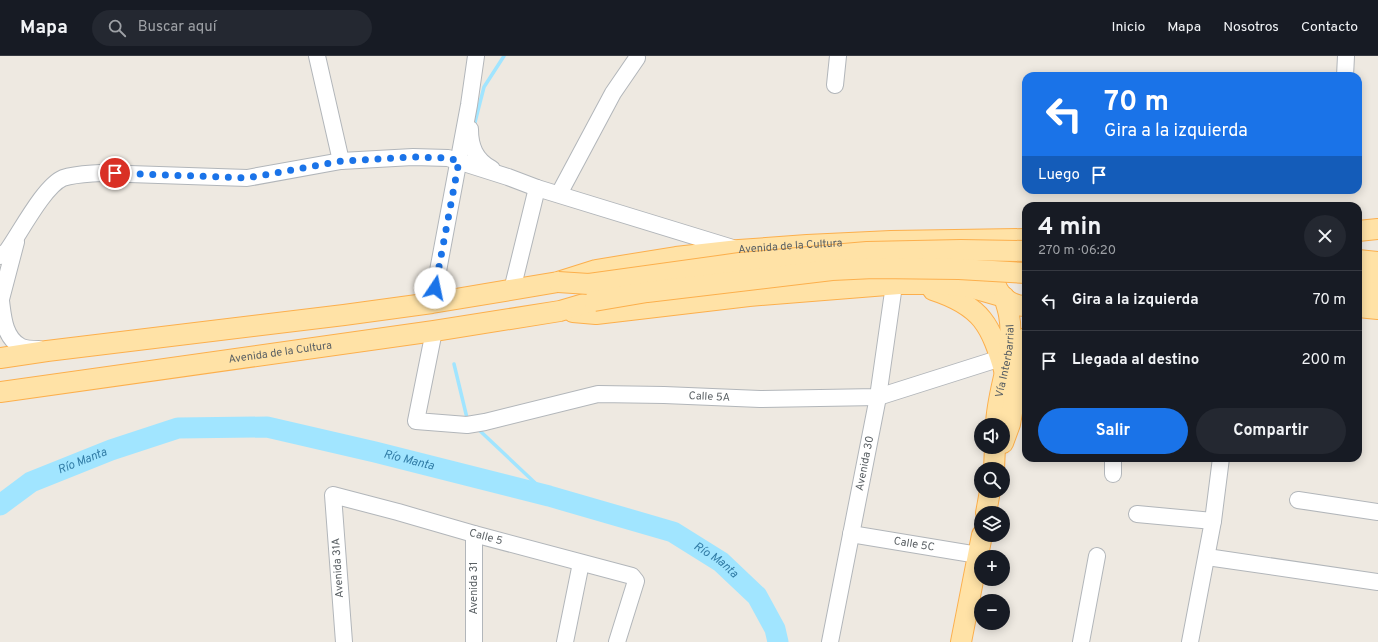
<!DOCTYPE html>
<html lang="es">
<meta charset="utf-8">
<style>
:root{--surface:#171b24;--page:#242831;--text:#f1f3f6;--muted:#9ea1a6;--line:#363941;--accent:#1a73e8}
body{margin:0;font-family:Overpass,sans-serif;background:var(--page);color:var(--text);height:100vh;display:flex;flex-direction:column;font-size:15px;white-space:nowrap}
*{box-sizing:border-box;margin:0}
p{font-size:13px;color:var(--muted)}
.icon{flex:none;width:22px;height:22px;fill:none;stroke:currentColor;stroke-width:2;stroke-linecap:round;stroke-linejoin:round}
.map{position:relative;flex:1;overflow:hidden}
.details{position:absolute;left:1022px;top:146px;width:340px;height:260px;display:flex;flex-direction:column;background:var(--surface);border-radius:12px;box-shadow:0 2px 10px #0003}
.details>*{flex:none}
.top-card{position:absolute;left:1022px;top:16px;width:340px;height:122px;border-radius:12px;box-shadow:0 2px 10px #0003;background:#1a73e8;color:#fff;overflow:hidden}
.fabs{position:absolute;left:974px;top:362px;display:grid;gap:8px}
.fabs a{display:grid;place-items:center;width:36px;height:36px;border-radius:50%;background:var(--surface);box-shadow:0 2px 10px #0003;font-size:20px}
.pin{position:absolute;display:grid;place-items:center;width:34px;height:34px;color:#fff;margin:-17px;border:2px solid #fff;border-radius:50%;box-shadow:0 1px 4px #0007}
.me{position:absolute;width:44px;margin:-22px;rotate:11deg;stroke-linejoin:round;filter:drop-shadow(0 0 3px #0008)}
.turn{display:flex;align-items:center;gap:14px;height:84px;padding:0 16px;font-size:18px}
.turn .icon{width:52px;height:52px;stroke-width:2.5}
.turn b{display:block;font-size:28px;line-height:34px}
.then{display:flex;align-items:center;height:38px;padding:0 16px;background:#0003;gap:8px;font-size:15px}
.round{display:grid;place-items:center;flex:none;width:42px;height:42px;border-radius:21px;background:var(--page)}
.headline{display:flex;align-items:center;justify-content:space-between;height:68px;padding:0 16px}
h1{font-size:24px;font-weight:700;line-height:30px}
.primary-button{display:flex;gap:8px;margin-top:auto;padding:8px 16px}
.primary-button a{flex:1;height:46px;border-radius:24px;background:var(--accent);color:#fff;font-size:16px;font-weight:700;line-height:46px;text-align:center}
.primary-button a+a{background:var(--page);color:var(--text)}
ul{padding:0;list-style:none}
li{display:flex;align-items:center;gap:12px;height:60px;padding:0 16px;border-top:1px solid var(--line)}
li div{flex:1}
li b{display:block;font-size:15px}
li em{font-style:normal}
header{display:flex;align-items:center;gap:24px;box-sizing:border-box;height:56px;padding:0 20px;background:var(--surface);border-bottom:1px solid var(--line)}
header strong{font-size:19px}
nav{display:flex;gap:22px;margin-inline-start:auto;font-size:14px}
.search{width:280px;height:36px;background:var(--page);display:flex;align-items:center;gap:10px;box-sizing:border-box;padding:0 14px;border-radius:22px;color:var(--muted);font-size:15px}
.map>svg:first-child{display:block}
.lines{fill:none;stroke-linecap:round;stroke-linejoin:round}
.stream{stroke:#a1e5ff;stroke-width:3.5}
.river{stroke:#a1e5ff;stroke-width:21}
.minor-casing{stroke:#b2b6ba;stroke-width:18}
.major-casing{stroke:#fcaf4c;stroke-width:22}
.minor{stroke:#fff;stroke-width:16}
.major{stroke:#ffe2a6;stroke-width:20}
.major-bridge-casing{stroke:#fcaf4c;stroke-width:22;stroke-linecap:butt}
.major-bridge{stroke:#ffe2a6;stroke-width:20}
.route{stroke:#1a73e8;stroke-width:7;stroke-dasharray:0 12.6}
.labels{text-anchor:middle;dominant-baseline:central;stroke-width:3;stroke-linejoin:round;paint-order:stroke}
.street-label{font-size:11px;fill:#5a6064;stroke:#fff}
.water-label{font-size:12px;font-style:italic;fill:#327da7;stroke:#fff}
</style>
<header>
<strong>Mapa</strong>
<div class="search"><svg class="icon" aria-label="search" viewBox="0 0 24 24"><circle cx="10" cy="10" r="6"/><path d="M15 15l6 6"/></svg>Buscar aquí</div>
<nav><a>Inicio</a><a>Mapa</a><a>Nosotros</a><a>Contacto</a></nav>
</header>
<div class="map">
<svg width="1378" height="586" viewBox="0 0 1378 586">
<rect width="100%" height="100%" fill="#eee9e1"/>
<g class="lines">
<!-- stream -->
<g class="stream">
<polyline points="474,70 484,31 504,0"/>
<polyline points="454,308 467,362 469,364"/>
<polyline points="478,373 549,440"/>
</g>
<!-- river -->
<path class="river" id="s1" d="M0 449 31 426 111 394 178 372 267 371 375 396 549 440 673 476 721 506 757 540 775 573 778 586"/>
<!-- minor casing -->
<g class="minor-casing">
<g id="minor">
<polyline points="317,0 341,105"/>
<polyline points="1345,20 1346,0"/>
<polyline points="835,29 838,0"/>
<path d="M470 73C470 90 475 104 492 113"/>
<polyline points="559,138 613,37 637,2"/>
<path d="M0 200 7 195C20 177 44 130 63 122 75 118 88 118 100 117L247 122 341 105 413 101 448 102 508 121 537 132 736 193"/>
<polyline points="512,234 537,132"/>
<path d="M1 245C3 260 4 281 20 290 24 293 33 293 39 293"/>
<polyline points="0,247 16,186"/>
<polyline points="432,247 469,49 476,0"/>
<path id="s2" d="M434 275 416 365 467 369 485 366 598 338 664 339 760 343 878 341 1001 302"/>
<polyline points="1113,418 1113,402"/>
<polyline points="1298,444 1378,456"/>
<polyline points="1137,458 1213,465"/>
<path id="s3" d="M851 478 978 499"/>
<polyline points="1207,501 1378,526"/>
<path id="s4" d="M344 586 333 439 398 456 474 478 632 520 636 525 617 586"/>
<polyline points="474,586 474,478"/>
<polyline points="565,586 581,507"/>
<path id="s5" d="M830 586 878 341 894 229"/>
<polyline points="1081,586 1097,500"/>
<polyline points="1190,586 1213,465 1221,402"/>
</g>
</g>
<!-- major casing -->
<g class="major-casing">
<g id="major">
<polyline points="1358,175 1378,173"/>
<path d="M1014 185C981 200 990 250 1026 250"/>
<polyline points="1358,204 1378,206"/>
<polyline points="1358,219 1378,221"/>
<path d="M933 234C982 250 991 269 1005 317"/>
<polyline points="1358,236 1378,237"/>
<polyline points="1358,251 1378,253"/>
<polyline points="573,256 596,258 749,240 899,228 943,228 969,231 1004,241"/>
<path id="s6" d="M0 302 47 295 344 259 432 247 558 226 596 214 676 201 739 194 807 189 891 185 1026 183"/>
<path id="s7" d="M0 336 434 275 560 255 594 245"/>
<path id="s8" d="M996 369C997 332 1016 296 1009 259 1008 253 1006 247 1004 241"/>
<polyline points="1003,387 1010,368 1023,293 1026,282"/>
<polyline points="994,413 995,391"/>
<polyline points="986,457 990,435"/>
<polyline points="961,586 982,479"/>
</g>
</g>
<!-- minor -->
<use href="#minor" class="minor"/>
<!-- major -->
<use href="#major" class="major"/>
<!-- major-bridge casing -->
<g class="major-bridge-casing">
<g id="major-bridge">
<polyline points="558,226 589,228 740,207 867,196 961,194 1026,195"/>
<polyline points="594,245 647,236 832,214 874,212 959,213 1026,217"/>
</g>
</g>
<!-- major-bridge -->
<use href="#major-bridge" class="major-bridge"/>
</g>
<g class="lines">
<!-- route -->
<polyline class="route" points="115,117 247,122 342,105 412,101 448,102 459,105 435,232"/>
</g>
<g class="labels">
<!-- street labels -->
<g class="street-label">
<text stroke="none"><textPath href="#s6" startOffset="799">Avenida de la Cultura</textPath></text>
<text stroke="none"><textPath href="#s7" startOffset="283">Avenida de la Cultura</textPath></text>
<text stroke="none"><textPath href="#s8" startOffset="65">Vía Interbarrial</textPath></text>
<text stroke="none"><textPath href="#s2" startOffset="389">Calle 5A</textPath></text>
<text stroke="none"><textPath href="#s5" startOffset="182">Avenida 30</textPath></text>
<text stroke="none"><textPath href="#s4" startOffset="306">Calle 5</textPath></text>
<text stroke="none"><textPath href="#s3" startOffset="64">Calle 5C</textPath></text>
<text transform="translate(338 512) rotate(-94)">Avenida 31A</text>
<text transform="translate(474 532) rotate(-90)">Avenida 31</text>
</g>
<!-- water labels -->
<g class="water-label">
<text stroke="none"><textPath href="#s1" startOffset="94">Río Manta</textPath></text>
<text stroke="none"><textPath href="#s1" startOffset="430">Río Manta</textPath></text>
<text stroke="none"><textPath href="#s1" startOffset="755">Río Manta</textPath></text>
</g>
</g>
</svg>
<div class="fabs">
<a><svg class="icon" aria-label="sound" viewBox="0 0 24 24"><path d="M4 9h4l5-4v14l-5-4H4zM17 9q2 3 0 6"/></svg></a>
<a><svg class="icon" aria-label="search" viewBox="0 0 24 24"><circle cx="10" cy="10" r="6"/><path d="M15 15l6 6"/></svg></a>
<a><svg class="icon" aria-label="layers" viewBox="0 0 24 24"><path d="M12 4l9 5-9 5-9-5zM3 14l9 5 9-5"/></svg></a>
<a>+</a>
<a>−</a>
</div>
<div class="pin" style="left:115px;top:117px;background:#d93025"><svg class="icon" aria-label="arrive" viewBox="0 0 24 24"><path d="M6 21V4h12l-3 4 3 4H6"/></svg></div>
<svg class="me" style="left:435px;top:232px" viewBox="-20 -20 40 40"><circle r="19" fill="#fff"/><path d="M0-13L10 11 0 6-10 11z" fill="#1a73e8"/></svg>
<div class="top-card">
<div class="turn"><svg class="icon" aria-label="left" viewBox="0 0 24 24"><path d="M17 20v-9H6M10 6l-5 5 5 5"/></svg><div><b>70 m</b>Gira a la izquierda</div></div>
<div class="then">Luego<svg class="icon" aria-label="arrive" viewBox="0 0 24 24"><path d="M6 21V4h12l-3 4 3 4H6"/></svg></div>
</div>
<section class="details">
<div class="headline"><div><h1>4 min</h1><p>270 m · 06:20</p></div><a class="round"><svg class="icon" aria-label="close" viewBox="0 0 24 24"><path d="M6 6l12 12M18 6L6 18"/></svg></a></div>
<ul>
<li><svg class="icon" aria-label="left" viewBox="0 0 24 24"><path d="M17 20v-9H6M10 6l-5 5 5 5"/></svg><div><b>Gira a la izquierda</b></div><em>70 m</em></li>
<li><svg class="icon" aria-label="arrive" viewBox="0 0 24 24"><path d="M6 21V4h12l-3 4 3 4H6"/></svg><div><b>Llegada al destino</b></div><em>200 m</em></li>
</ul>
<div class="primary-button"><a>Salir</a><a>Compartir</a></div>
</section>
</div>
